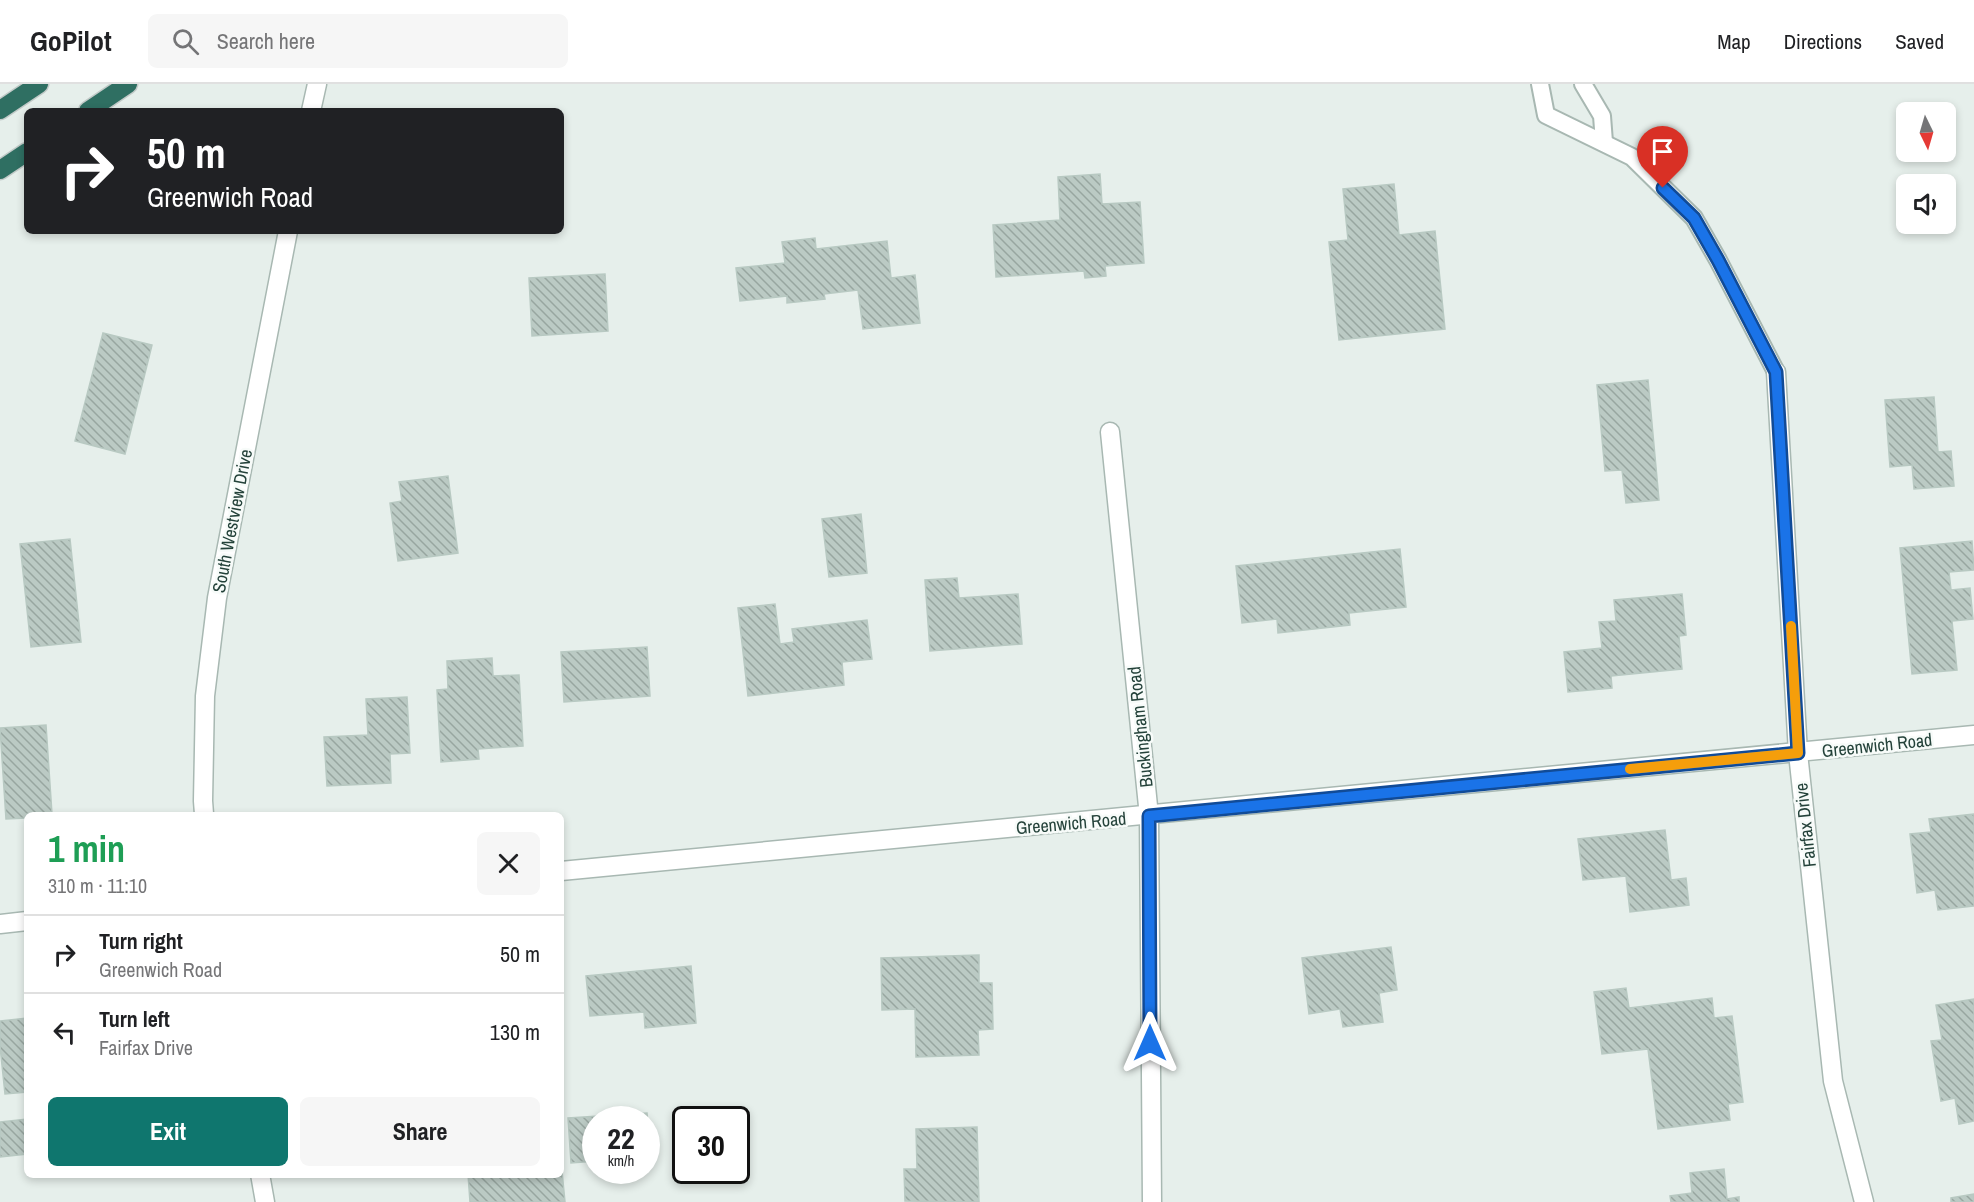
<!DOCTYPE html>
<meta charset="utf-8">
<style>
:root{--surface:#fff;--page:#f6f6f6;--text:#202124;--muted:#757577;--line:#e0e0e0;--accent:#0f766e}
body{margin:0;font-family:"Archivo Narrow",sans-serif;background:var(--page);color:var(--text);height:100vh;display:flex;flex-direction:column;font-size:22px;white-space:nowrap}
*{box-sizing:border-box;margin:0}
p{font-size:20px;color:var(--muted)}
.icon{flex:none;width:33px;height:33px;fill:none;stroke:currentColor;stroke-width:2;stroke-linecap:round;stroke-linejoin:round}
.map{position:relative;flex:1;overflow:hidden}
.details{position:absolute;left:24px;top:728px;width:540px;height:366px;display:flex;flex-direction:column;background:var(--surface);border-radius:9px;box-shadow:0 3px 9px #0003}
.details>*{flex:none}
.top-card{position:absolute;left:24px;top:24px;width:540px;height:126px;border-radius:9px;box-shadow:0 3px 9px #0003;background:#202124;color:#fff;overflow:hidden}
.needle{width:39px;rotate:175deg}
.buttons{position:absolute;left:1896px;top:18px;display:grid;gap:12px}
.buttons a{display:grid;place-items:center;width:60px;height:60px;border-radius:9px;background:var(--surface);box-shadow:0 3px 9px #0003;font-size:30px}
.speed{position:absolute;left:582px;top:1022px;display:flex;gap:12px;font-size:30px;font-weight:700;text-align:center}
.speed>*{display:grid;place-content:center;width:78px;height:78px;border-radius:50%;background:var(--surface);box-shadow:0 3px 9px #0003;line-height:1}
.speed small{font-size:15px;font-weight:400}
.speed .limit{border:3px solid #111;border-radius:9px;background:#fff;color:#111}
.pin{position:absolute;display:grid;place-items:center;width:51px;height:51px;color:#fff;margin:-62px -26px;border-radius:50% 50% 50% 0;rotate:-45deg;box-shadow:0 0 6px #0007}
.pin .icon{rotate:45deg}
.me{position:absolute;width:66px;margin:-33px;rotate:0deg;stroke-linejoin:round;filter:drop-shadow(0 0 4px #0008)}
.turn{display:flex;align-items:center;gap:21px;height:126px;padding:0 24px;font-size:27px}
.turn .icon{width:78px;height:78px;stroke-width:2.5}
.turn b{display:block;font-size:42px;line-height:51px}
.round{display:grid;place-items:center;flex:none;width:63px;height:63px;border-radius:9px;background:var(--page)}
.overview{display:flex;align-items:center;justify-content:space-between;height:102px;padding:0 24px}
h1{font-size:36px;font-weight:800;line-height:45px;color:#1e9e55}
.button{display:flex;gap:12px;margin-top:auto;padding:12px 24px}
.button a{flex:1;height:69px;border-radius:9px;background:var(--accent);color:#fff;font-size:24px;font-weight:800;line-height:69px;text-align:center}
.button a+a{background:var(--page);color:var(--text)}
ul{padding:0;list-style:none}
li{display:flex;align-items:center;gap:18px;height:78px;padding:0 24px;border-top:2px solid var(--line)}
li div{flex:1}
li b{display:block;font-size:22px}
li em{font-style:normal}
header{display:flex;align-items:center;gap:36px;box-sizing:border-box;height:84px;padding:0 30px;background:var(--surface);border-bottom:2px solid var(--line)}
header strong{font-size:28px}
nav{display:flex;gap:33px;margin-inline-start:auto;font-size:21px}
.search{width:420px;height:54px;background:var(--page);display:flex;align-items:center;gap:15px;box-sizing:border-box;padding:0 21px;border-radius:9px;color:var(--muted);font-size:22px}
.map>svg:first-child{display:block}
.building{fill:url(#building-back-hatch);stroke:#b8c9c2;stroke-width:1.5}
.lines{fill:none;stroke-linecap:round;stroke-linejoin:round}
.service-casing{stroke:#a8b8b2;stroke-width:20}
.minor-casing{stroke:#a8b8b2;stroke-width:21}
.tertiary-casing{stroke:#a8b8b2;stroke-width:21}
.motorway-casing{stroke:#c2cac8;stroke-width:21}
.service{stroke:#fff;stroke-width:16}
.minor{stroke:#fff;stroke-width:18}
.tertiary{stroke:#fff;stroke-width:18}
.motorway{stroke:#2f6f62;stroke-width:18}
.route-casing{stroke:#114b97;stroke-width:15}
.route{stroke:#1a73e8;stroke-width:10}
.slow{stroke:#f59e0b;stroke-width:10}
.labels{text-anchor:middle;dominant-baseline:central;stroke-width:5;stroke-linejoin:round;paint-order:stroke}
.street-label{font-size:18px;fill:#24423a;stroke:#f7fbf9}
</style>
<header>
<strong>GoPilot</strong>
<div class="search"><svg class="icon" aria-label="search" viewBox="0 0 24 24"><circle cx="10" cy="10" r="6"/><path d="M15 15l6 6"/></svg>Search here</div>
<nav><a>Map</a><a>Directions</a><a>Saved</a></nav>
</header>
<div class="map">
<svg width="1974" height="1118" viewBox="0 0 1974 1118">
<defs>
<pattern id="building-back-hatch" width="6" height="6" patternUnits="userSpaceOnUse" patternTransform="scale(1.5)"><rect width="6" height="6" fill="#bbcac4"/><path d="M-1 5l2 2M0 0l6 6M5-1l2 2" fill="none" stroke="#98a6a0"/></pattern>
</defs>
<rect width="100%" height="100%" fill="#e6efeb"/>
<!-- building -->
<g class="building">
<polygon points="1100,90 1102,120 1140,118 1144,179 1105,182 1106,192 1085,194 1084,187 996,193 993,141 1060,136 1058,93"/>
<polygon points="1394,100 1399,151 1435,147 1445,245 1339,256 1329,158 1348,156 1343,105"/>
<polygon points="815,154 816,165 887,157 891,194 915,191 920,239 863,245 858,206 824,210 825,215 787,219 787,212 740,217 736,184 785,179 782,158"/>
<polygon points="605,190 608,247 532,252 529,194"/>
<polygon points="103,249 152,261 125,370 75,357"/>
<polygon points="1648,296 1659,416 1626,419 1622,386 1605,387 1597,301"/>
<polygon points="1934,313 1938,368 1951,367 1954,402 1914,405 1912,381 1890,383 1885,316"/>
<polygon points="448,392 458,469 398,477 390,419 402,417 399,398"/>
<polygon points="861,430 867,489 829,493 822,435"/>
<polygon points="70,455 81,558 31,563 20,460"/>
<polygon points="1972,457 1974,486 1949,488 1951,506 1970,504 1973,535 1952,537 1957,586 1912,590 1900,464"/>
<polygon points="1400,465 1406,523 1349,529 1350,541 1278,549 1277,535 1242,539 1236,482"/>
<polygon points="957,494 959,514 1018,510 1022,560 930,567 925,496"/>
<polygon points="1682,510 1686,551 1679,552 1682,585 1611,592 1612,604 1568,608 1564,568 1602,564 1599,538 1616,537 1614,516"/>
<polygon points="775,520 780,560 794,558 792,545 867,536 872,575 842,578 844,601 748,612 738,524"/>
<polygon points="647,563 650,612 564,618 561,568"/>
<polygon points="492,574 493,592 519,591 523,662 478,665 479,675 441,678 437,606 448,605 447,577"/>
<polygon points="407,613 410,669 390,670 391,699 327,702 324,653 368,651 366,615"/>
<polygon points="46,641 52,730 27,730 27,734 6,735 0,644"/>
<polygon points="1974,730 1974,822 1938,826 1935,806 1917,809 1910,750 1931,748 1929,735"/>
<polygon points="1665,746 1671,796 1686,794 1689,821 1630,828 1626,792 1583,796 1578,755"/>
<polygon points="1391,863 1397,906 1379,909 1383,938 1343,943 1340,925 1309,930 1302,874"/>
<polygon points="979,871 979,899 992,899 993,945 978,946 979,971 916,973 915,925 882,926 881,874"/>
<polygon points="691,882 696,939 645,944 644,928 590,932 586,892"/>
<polygon points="1626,904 1629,924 1712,914 1714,934 1732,932 1743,1018 1728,1020 1730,1036 1658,1045 1648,965 1602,970 1594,908"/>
<polygon points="1974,915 1974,1037 1959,1040 1955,1014 1941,1017 1931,957 1942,956 1936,921"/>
<polygon points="27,934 27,1008 5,1010 0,962 0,937"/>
<polygon points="647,1029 651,1073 646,1073 646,1035 596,1035 596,1077 571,1079 568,1034"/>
<polygon points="27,1035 27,1070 0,1073 0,1038"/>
<polygon points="977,1043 979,1118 905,1117 904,1085 917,1085 916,1045"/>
<polygon points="1724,1085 1727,1115 1739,1113 1739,1118 1671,1118 1670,1112 1692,1109 1690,1089"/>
<polygon points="562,1087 565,1118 470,1118 468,1090 561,1090"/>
<polygon points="1974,1110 1974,1118 1951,1118 1951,1114"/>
</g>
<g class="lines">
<!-- service casing -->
<g class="service-casing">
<g id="service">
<polyline points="1540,0 1546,31 1632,73 1694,134 1718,176 1776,288"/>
<polyline points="1583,0 1602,32 1604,58"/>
</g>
</g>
<!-- minor casing -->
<g class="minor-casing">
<g id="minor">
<polyline points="1776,288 1798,669 1833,997 1864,1118"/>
<polyline points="1110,348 1149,732 1152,1118"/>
<polyline points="561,787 1974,651"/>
<polyline points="0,840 27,837"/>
</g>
</g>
<!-- tertiary casing -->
<g class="tertiary-casing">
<g id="tertiary">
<polyline points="311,27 317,0"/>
<polyline points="204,730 203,717 205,612 217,514 288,147"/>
<polyline points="260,1090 265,1118"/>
</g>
</g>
<!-- motorway casing -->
<g class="motorway-casing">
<g id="motorway">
<polyline points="0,26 39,0"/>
<polyline points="88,27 128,0"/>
<polyline points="0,86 27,68"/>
</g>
</g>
<!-- service -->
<use href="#service" class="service"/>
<!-- minor -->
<use href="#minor" class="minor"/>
<!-- tertiary -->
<use href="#tertiary" class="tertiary"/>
<!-- motorway -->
<use href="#motorway" class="motorway"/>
</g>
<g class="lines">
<!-- route casing -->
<g class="route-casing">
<polyline id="route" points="1150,959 1149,732 1798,669 1776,288 1718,176 1694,134 1663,104"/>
</g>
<!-- route -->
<use href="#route" class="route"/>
<!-- slow -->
<polyline class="slow" points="1630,685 1798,669 1791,542"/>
</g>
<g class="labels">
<!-- street labels -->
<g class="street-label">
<text transform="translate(232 437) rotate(-79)">South Westview Drive</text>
<text transform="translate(1140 643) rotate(-96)">Buckingham Road</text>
<text transform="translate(1877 661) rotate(-6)">Greenwich Road</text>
<text transform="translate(1071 739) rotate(-5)">Greenwich Road</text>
<text transform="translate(1805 741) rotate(-96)">Fairfax Drive</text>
</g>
</g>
</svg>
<div class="buttons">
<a><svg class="needle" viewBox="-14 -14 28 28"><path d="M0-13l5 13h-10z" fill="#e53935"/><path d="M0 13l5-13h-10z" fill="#757577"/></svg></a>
<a><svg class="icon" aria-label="sound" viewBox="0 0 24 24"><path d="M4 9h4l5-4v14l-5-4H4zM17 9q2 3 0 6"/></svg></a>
</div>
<div class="speed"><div>22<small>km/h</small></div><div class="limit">30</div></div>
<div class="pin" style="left:1663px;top:104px;background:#d93025"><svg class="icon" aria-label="arrive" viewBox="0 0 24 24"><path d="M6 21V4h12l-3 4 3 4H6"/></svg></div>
<svg class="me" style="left:1150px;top:959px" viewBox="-20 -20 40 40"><path d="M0-17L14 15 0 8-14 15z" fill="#1a73e8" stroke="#fff" stroke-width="4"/></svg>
<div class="top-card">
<div class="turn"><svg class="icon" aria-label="right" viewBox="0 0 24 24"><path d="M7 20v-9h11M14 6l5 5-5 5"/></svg><div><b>50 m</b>Greenwich Road</div></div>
</div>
<section class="details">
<div class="overview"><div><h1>1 min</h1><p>310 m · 11:10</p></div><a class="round"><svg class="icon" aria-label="close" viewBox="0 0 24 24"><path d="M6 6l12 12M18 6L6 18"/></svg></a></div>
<ul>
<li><svg class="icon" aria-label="right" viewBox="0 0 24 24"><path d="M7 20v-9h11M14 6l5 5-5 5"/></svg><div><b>Turn right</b><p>Greenwich Road</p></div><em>50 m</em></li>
<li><svg class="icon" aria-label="left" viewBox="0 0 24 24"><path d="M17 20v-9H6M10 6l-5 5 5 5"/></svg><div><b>Turn left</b><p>Fairfax Drive</p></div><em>130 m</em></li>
</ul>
<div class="button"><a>Exit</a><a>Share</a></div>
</section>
</div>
